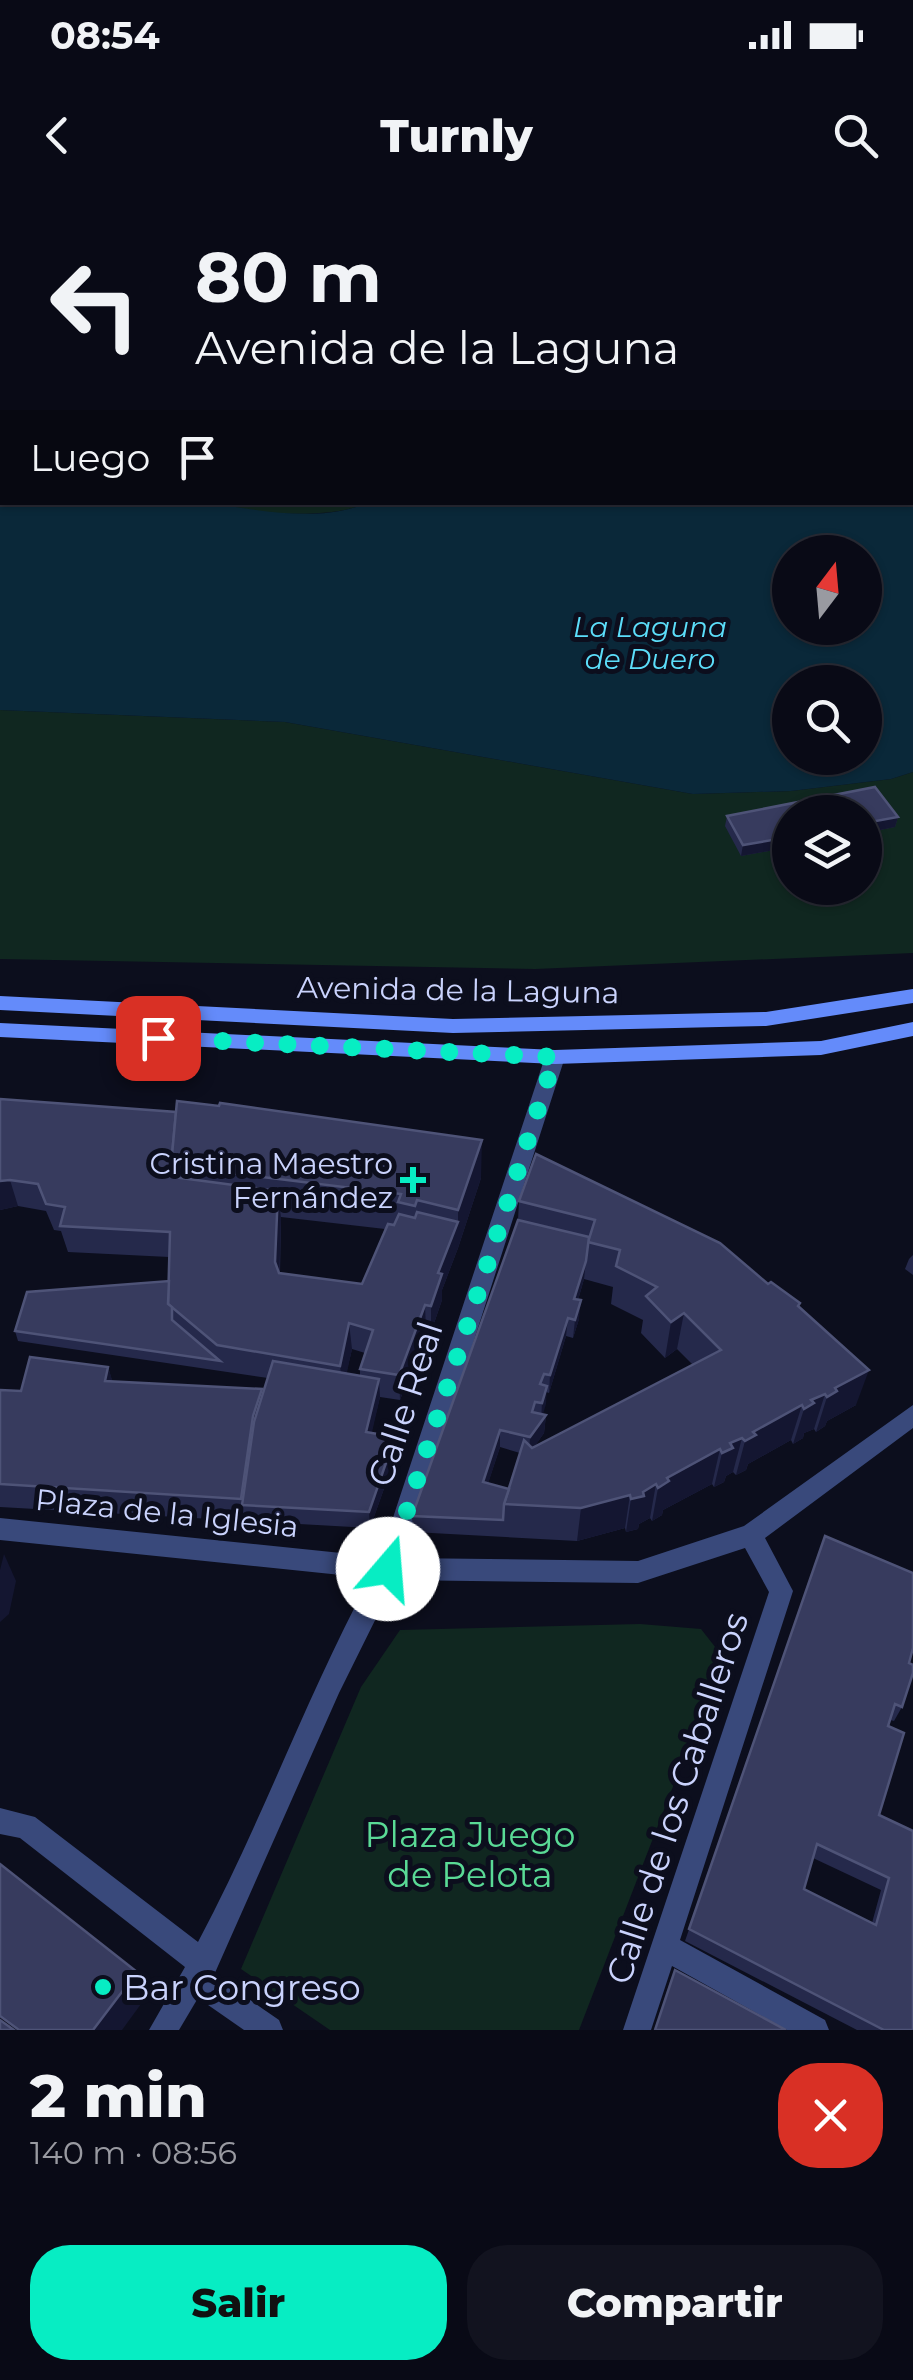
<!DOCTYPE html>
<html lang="es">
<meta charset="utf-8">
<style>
:root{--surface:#090a16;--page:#12131f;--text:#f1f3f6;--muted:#999aa1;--line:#292b35;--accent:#07edc3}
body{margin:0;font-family:Montserrat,sans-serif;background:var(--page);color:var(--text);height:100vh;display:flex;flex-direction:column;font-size:38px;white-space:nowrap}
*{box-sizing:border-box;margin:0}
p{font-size:32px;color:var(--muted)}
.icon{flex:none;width:55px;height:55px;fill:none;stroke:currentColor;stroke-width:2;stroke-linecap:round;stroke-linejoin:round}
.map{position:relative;height:1830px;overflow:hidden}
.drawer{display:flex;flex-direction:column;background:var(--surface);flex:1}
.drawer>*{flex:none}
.hud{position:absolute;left:0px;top:0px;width:915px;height:305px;box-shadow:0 2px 8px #0004,0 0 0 2px var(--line);background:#090a16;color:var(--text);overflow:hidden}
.needle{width:65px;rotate:16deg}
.controls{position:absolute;left:772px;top:335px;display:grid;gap:20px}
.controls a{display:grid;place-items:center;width:110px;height:110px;border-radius:50%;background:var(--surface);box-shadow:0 2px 8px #0004,0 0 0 2px var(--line);font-size:50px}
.pin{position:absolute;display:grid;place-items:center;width:85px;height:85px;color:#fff;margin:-42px;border-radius:20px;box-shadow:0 5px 15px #0006}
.me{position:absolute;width:110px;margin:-55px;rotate:18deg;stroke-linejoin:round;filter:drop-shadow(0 0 8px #0008)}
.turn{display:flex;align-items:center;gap:35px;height:210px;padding:0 30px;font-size:45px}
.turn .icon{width:130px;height:130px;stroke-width:2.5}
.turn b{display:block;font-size:70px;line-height:85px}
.then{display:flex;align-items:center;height:95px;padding:0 30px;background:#0003;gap:20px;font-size:38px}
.round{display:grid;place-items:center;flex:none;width:105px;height:105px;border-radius:40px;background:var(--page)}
.overview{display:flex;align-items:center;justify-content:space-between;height:170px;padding:0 30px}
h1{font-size:60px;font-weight:800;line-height:75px}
.cta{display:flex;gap:20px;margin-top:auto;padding:20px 30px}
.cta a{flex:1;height:115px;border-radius:40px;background:var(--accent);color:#111;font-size:40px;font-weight:800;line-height:115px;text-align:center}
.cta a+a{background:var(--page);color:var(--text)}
.status{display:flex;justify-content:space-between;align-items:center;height:70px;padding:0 50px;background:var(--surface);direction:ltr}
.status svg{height:28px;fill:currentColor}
header{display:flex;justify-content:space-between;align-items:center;height:130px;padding:0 30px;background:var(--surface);font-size:45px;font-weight:800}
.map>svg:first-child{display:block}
.green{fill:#102720;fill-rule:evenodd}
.water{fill:#0a2839;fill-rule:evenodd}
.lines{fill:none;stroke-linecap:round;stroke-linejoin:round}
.street{fill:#39497b;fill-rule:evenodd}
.secondary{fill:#648bfa;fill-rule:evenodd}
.wall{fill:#25294b;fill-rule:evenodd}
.shaded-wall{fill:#141631}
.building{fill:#373b5e;stroke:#4e5377;stroke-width:2.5;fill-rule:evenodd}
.route{stroke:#07edc3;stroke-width:18;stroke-dasharray:0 32.4}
.poi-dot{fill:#07edc3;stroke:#0c0e1d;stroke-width:4}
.labels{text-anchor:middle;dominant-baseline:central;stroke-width:10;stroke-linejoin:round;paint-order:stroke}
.far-water-label{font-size:28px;font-style:italic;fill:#5cdefa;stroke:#0c0e1d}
.street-label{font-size:30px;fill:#cad3fd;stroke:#0c0e1d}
.poi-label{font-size:30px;fill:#cad3fd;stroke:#0c0e1d;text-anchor:end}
.near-street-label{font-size:35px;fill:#cad3fd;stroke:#0c0e1d}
.near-park-label{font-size:35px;fill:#5ada96;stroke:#0c0e1d}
.near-poi-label{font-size:35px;fill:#cad3fd;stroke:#0c0e1d;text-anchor:start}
</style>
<div class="status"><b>08:54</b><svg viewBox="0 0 49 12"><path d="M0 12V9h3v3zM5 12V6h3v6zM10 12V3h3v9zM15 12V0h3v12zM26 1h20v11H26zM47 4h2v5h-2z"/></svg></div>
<header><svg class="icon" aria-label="back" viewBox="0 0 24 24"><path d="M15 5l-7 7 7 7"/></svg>Turnly<svg class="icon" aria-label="search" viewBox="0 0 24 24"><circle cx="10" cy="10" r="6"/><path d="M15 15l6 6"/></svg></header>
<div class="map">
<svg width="913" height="1830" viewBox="0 0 913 1830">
<rect width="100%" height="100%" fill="#0c0e1d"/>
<!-- green -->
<g class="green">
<polygon points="0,0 272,0 274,2 2,2 0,120"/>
<path d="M196 303H369C321 322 246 312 196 303Z"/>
<path d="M0 510 285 522 693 594 791 591 891 579 913 572V753L535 769 0 759ZM790 612H865V688H790Z"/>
<polygon points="640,1424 701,1429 723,1457 579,1830 330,1830 241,1769 361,1487 400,1430"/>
</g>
<!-- water -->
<path class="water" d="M0 120 2 302C66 302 131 298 195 302 251 307 315 326 369 302H912L913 126V572L891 579 791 591 693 594 285 522 0 510ZM865 352V428H790V352ZM790 482H865V558H790Z"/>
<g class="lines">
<!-- street -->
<path class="street" d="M555 850 565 857 404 1358 638 1361 744 1326 913 1205V1228L765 1338 793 1391 680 1740 825 1820 829 1830H787L672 1766 651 1830H623L769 1392 745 1348 638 1383 395 1380 339 1493 214 1775 279 1820 283 1830H244L198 1798 179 1830H149L185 1767 20 1638 0 1634V1608L35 1617 198 1742C261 1624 306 1497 370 1378L0 1340V1318L380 1357 545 857Z"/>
<!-- secondary -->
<g class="secondary">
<polygon points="913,789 913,803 766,826 453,833 0,810 0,796 453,819 766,812"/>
<polygon points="913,822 913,836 821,855 555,864 0,837 0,823 555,850 821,841"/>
</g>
</g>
<!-- wall -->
<g class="wall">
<polygon points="875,587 898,617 895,627 865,633 865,612 790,612 790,647 741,656 725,626 727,616"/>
<path d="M0 899 481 978 458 1048 442 1090V1100L431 1132 426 1130 400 1200 380 1197 371 1233 395 1237 396 1255 370 1328 0 1307V1190L21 1191 108 1167 112 1181 262 1189 263 1195 268 1178 18 1141 15 1131 169 1081V1057L68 1052 61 1031 54 1030 46 1011 18 1006 0 1010ZM281 1017 385 1029 362 1084 280 1073ZM352 1149 365 1153 360 1169V1176L346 1174Z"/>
<path d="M536 954 768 1084 799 1107 856 1205 827 1221 825 1226 816 1232 814 1229 804 1233 803 1238 793 1244 791 1240 748 1264 746 1270 736 1275 733 1272 726 1276 724 1282 714 1287 712 1284 663 1310 662 1315 652 1321 650 1318 639 1324 638 1329 626 1332 625 1328 577 1341 413 1332 412 1316 518 1020 519 1001ZM584 1079 613 1087 611 1104 643 1120 641 1133 665 1158 677 1149 693 1165 534 1247 544 1233 546 1215 542 1214 546 1192 549 1193 566 1136 573 1138 579 1119 578 1100ZM500 1247 520 1253 509 1289 488 1283Z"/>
<polygon points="913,1055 913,1075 905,1069 909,1059"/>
<path d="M825 1336 909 1463 902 1507 894 1521 890 1520 888 1526 879 1615 913 1830H857L685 1741ZM813 1658 881 1690 872 1723 804 1689Z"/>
</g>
<!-- shaded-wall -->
<g class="shaded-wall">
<polygon points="898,617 895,627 865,633 865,623"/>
<polygon points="790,637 790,647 741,656 743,645"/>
<polygon points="482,940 481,978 458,1048 442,1090 442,1100 431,1132 431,1106 438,1073 458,1022 458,1010"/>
<polygon points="10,980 18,1006 0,1010 0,981"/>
<polygon points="278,991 281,1018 279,1088 275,1062"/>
<polygon points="586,1061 584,1079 573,1117 574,1099"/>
<polygon points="581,1100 579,1119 573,1138 575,1120"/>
<polygon points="425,1105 426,1130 400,1200 399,1175"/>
<polygon points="684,1113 677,1149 665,1158 671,1122"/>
<polygon points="568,1118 566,1136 549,1193 550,1175"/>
<polygon points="349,1123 352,1149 343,1191 340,1166"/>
<polygon points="108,1167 116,1192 105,1181"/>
<polygon points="869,1170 856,1205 827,1221 825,1226 816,1232 827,1197 835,1188"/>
<polygon points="379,1179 380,1197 368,1250 366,1232"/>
<polygon points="547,1186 546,1204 541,1221 542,1203"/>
<polygon points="262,1189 266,1213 242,1305 241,1299 253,1216"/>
<polygon points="825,1194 814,1229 804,1233 803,1238 793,1244 804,1209 811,1200"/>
<polygon points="802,1205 791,1240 748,1264 746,1270 736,1275 745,1241 753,1232"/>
<polygon points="546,1215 544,1233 529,1255 530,1237"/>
<polygon points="500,1230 500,1247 483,1299 483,1282"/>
<polygon points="395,1237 396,1255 370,1328 369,1312"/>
<polygon points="742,1238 733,1272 726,1276 724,1282 714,1287 722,1253 730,1243"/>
<polygon points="720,1249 712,1284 663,1310 662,1315 652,1321 658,1288 667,1278"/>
<polygon points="656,1284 650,1318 639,1324 638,1329 626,1332 631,1299"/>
<polygon points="630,1295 625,1328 577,1341 581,1308"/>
<polygon points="4,1354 16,1381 9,1414 0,1422 0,1370"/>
<polygon points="137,1772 149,1793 122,1830 93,1830"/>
</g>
<!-- building -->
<g class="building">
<polygon points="388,0 584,0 587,2 377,2"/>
<polygon points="875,587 898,617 865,623 865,612 790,612 790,637 743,645 727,616"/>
<polygon points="0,899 176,912 171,966 174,977 278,991 275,1062 279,1073 362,1084 388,1024 394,1025 399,1014 415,1018 417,1012 458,1022 438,1073 442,1074 431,1106 425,1105 399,1175 360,1169 373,1130 349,1123 340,1166 217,1145 168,1104 170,1032 60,1026 65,1007 46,1004 38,984 10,980 0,981"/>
<polygon points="177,901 219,906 220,903 482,940 458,1010 417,1000 415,1006 398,1002 401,994 171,966"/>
<polygon points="536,954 720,1043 768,1084 771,1082 800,1103 798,1106 869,1170 835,1188 837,1191 827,1197 825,1194 811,1200 814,1203 804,1209 802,1205 753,1232 756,1235 745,1241 742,1238 730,1243 733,1248 722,1253 720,1249 667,1278 669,1281 658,1288 656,1284 643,1292 644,1296 631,1299 630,1295 581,1308 504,1304 524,1240 532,1248 721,1150 684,1113 671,1122 646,1096 657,1087 616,1066 620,1050 588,1042 595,1020 519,1001"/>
<polygon points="518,1020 589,1037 586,1061 574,1099 581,1100 575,1120 568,1118 550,1175 544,1174 540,1184 547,1186 542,1203 535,1202 532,1212 546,1215 530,1237 500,1230 483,1282 509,1289 504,1304 503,1320 412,1316"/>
<polygon points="169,1081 168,1104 172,1107 172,1120 220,1161 15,1131 27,1092"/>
<polygon points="30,1157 108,1167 105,1181 262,1189 253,1216 241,1299 0,1284 0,1190 21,1191"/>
<polygon points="273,1161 379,1179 366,1232 395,1237 369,1312 242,1305 254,1222"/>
<path d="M825 1336 913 1373V1448L909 1463 913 1465V1473L902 1507 895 1504 888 1526 904 1533 879 1615 913 1631V1830H884L689 1729ZM817 1644 889 1678 876 1725 804 1689Z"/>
<polygon points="0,1664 137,1772 93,1830 19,1830 0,1816"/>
<polygon points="675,1770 786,1830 655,1830"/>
<polygon points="0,1820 14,1830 0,1830"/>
</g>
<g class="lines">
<!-- route -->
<polyline class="route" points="158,838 555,857 388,1369"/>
</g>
<!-- markers -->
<g class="poi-dot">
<path d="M408 965h10v10h10v10h-10v10h-10v-10h-10v-10h10z"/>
<circle cx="103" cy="1787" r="10"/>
</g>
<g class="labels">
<!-- far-water labels -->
<g class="far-water-label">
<text x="650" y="427">La Laguna<tspan x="650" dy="32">de Duero</tspan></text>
</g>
<!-- street labels -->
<g class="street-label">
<text transform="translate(458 790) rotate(1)">Avenida de la Laguna</text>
<text transform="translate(167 1313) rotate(6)">Plaza de la Iglesia</text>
</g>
<!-- poi labels -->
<g class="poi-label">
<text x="393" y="963">Cristina Maestro<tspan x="393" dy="34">Fernández</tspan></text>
</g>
<!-- near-street labels -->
<g class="near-street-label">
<text transform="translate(405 1204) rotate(-72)">Calle Real</text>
<text transform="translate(677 1598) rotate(-72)">Calle de los Caballeros</text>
</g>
<!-- near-park labels -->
<g class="near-park-label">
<text x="470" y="1634">Plaza Juego<tspan x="470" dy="40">de Pelota</tspan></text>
</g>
<!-- near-poi labels -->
<g class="near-poi-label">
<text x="123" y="1787">Bar Congreso</text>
</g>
</g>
</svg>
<div class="controls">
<a><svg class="needle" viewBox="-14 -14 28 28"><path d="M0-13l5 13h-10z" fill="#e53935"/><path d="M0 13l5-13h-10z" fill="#999aa1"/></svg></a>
<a><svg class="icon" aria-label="search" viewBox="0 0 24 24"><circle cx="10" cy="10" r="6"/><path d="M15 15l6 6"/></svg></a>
<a><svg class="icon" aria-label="layers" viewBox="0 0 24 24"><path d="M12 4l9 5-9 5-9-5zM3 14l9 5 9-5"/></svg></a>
</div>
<div class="pin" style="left:158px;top:838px;background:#d93025"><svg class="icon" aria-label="arrive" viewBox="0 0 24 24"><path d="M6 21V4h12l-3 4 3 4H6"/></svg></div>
<svg class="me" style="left:388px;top:1369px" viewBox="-20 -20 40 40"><circle r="19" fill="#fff"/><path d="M0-13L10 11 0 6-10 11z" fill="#07edc3"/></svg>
<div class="hud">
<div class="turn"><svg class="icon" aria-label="left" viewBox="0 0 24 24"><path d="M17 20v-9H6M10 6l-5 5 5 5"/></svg><div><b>80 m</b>Avenida de la Laguna</div></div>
<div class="then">Luego<svg class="icon" aria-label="arrive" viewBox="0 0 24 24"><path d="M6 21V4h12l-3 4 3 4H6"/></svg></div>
</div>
</div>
<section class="drawer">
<div class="overview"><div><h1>2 min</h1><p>140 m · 08:56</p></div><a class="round" style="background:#d93025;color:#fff"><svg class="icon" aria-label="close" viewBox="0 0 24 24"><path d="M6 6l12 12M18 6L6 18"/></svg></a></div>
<div class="cta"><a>Salir</a><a>Compartir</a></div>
</section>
